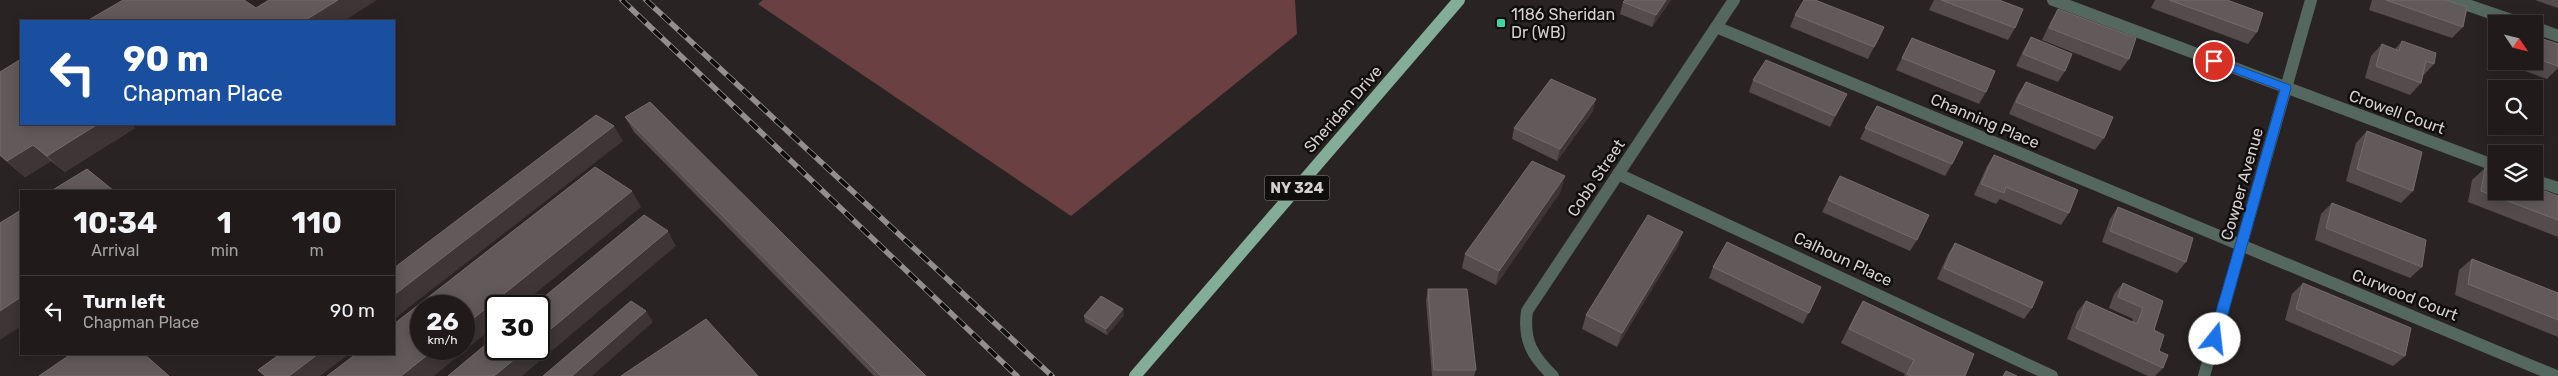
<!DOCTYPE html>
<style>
:root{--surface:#201a1a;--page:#282323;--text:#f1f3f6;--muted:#a2a1a2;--line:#3d3839}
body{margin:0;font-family:Rubik,sans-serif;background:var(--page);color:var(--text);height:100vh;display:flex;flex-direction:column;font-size:19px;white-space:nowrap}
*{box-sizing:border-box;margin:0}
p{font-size:16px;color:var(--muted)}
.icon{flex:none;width:28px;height:28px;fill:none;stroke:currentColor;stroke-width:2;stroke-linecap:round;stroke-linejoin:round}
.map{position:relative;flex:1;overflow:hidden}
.side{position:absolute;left:20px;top:190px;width:375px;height:165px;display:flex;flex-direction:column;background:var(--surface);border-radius:0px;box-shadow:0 2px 12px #0003,0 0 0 1px var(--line)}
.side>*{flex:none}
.guide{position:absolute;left:20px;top:20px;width:375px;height:105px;border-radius:0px;box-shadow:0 2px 12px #0003,0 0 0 1px var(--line);background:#1a4fa0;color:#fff;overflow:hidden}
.needle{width:32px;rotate:125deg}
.buttons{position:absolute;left:2488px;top:15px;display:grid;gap:10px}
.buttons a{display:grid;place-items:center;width:55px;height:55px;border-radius:0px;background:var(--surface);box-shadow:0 2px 12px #0003,0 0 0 1px var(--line);font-size:25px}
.speed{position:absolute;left:410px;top:295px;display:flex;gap:10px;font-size:25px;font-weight:700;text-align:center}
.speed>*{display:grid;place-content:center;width:65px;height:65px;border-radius:50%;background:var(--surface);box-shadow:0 2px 12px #0003,0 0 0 1px var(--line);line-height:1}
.speed small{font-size:12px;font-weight:400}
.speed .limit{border:2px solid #111;border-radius:8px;background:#fff;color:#111}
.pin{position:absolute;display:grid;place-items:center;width:42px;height:42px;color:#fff;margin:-21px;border:2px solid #fff;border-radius:50%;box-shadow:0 1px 5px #0007}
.me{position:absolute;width:55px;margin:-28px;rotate:16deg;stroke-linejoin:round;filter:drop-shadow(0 0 4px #0008)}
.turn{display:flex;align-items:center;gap:18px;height:105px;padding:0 20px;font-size:22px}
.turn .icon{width:65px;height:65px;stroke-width:2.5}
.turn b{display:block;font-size:35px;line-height:42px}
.eta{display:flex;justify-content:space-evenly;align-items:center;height:85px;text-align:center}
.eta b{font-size:30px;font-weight:700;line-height:35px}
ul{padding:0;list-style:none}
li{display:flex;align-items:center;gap:15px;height:70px;padding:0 20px;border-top:1px solid var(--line)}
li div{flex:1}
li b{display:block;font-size:19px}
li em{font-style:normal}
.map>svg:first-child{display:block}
.green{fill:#6a4043}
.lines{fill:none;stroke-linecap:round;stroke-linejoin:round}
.minor{stroke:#55685f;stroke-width:12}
.major{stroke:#83ac99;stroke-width:12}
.rail-casing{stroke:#948f8f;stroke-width:5.5}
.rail{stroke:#100d0d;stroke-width:4;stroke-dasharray:11;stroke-linecap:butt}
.wall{fill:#534b4c}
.shaded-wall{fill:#3d3536}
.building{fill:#61595a;stroke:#736c6d}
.route{fill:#1a73e8;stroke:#114b97}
.poi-dot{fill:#42d4a1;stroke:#100d0d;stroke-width:2}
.labels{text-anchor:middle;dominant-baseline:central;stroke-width:5;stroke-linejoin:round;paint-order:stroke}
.shield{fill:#100d0d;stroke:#9a9696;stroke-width:1}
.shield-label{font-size:15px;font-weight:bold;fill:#d5d0d0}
.poi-label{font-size:16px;fill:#d5d0d0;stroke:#100d0d;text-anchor:start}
.street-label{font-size:16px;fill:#d5d0d0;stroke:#100d0d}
</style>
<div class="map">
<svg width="2558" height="376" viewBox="0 0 2558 376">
<rect width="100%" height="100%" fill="#2a2323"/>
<!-- green -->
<polygon class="green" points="763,0 1295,0 1297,34 1071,216 758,4"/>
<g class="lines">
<!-- minor -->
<g class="minor">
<polyline points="2053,0 2496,166"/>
<polyline points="2453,0 2523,24"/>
<polyline points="1716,27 2556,376"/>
<polyline points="2534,27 2558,36"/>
<polyline points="1618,174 2052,376"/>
<polyline points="2534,180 2558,188"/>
<path d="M1553 376C1532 356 1523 340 1527 311L1734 0"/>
<polyline points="2204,376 2311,0"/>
</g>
<!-- major -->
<polyline class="major" points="1135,376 1459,0"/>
<!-- rail casing -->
<g class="rail-casing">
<g id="rail">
<polyline points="622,0 1017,376"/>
<polyline points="646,0 1052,376"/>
</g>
</g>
<!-- rail -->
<use href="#rail" class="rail"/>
</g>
<!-- wall -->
<g class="wall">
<polygon points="1671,0 1652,27 1620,14 1623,2"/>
<polygon points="1934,0 1999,0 2015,28 2008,40 1929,10"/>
<polygon points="2155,0 2227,0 2257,32 2248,44 2151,8"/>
<polygon points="2372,0 2446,0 2463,27 2452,38 2369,10"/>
<polygon points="2535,0 2558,0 2558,8"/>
<polygon points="2058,9 2129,59 2120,71 2042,40 2051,21"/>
<polygon points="1795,15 1884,27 1868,59 1790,27"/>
<polygon points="2496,32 2496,61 2488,58 2491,37"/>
<polygon points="2534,36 2558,44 2558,68 2547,79 2497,61 2534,61"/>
<polygon points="2031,37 2065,71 2058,82 2016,66 2024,49"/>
<polygon points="1912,38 1986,92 1979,104 1896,70"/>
<polygon points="2402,41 2434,64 2423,76 2421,83 2410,95 2365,78 2371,56 2382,44 2395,49"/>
<polygon points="0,72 21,124 131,124 135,128 65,172 51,161 25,177 0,156"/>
<polygon points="1753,80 1841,106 1830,127 1749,92"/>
<polygon points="2026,82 2104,138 2095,150 2009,114 2018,94"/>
<polygon points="1877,106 1952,164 1945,176 1860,139"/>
<polygon points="1593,111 1557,161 1512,139 1514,128"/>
<polygon points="625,117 926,376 874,376 634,132"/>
<polygon points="2367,131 2413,191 2401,203 2346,181 2356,143"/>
<polygon points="1994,155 2069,213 2061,225 2000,199 1996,204 1974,195 1987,166"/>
<polygon points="2485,168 2558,196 2558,237 2468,202 2472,180"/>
<polygon points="1840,176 1917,240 1910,251 1822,212"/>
<polygon points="1561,191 1496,285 1462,268 1465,254"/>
<polygon points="2332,203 2422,267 2410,278 2315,240 2321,214"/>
<polygon points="2118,207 2186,262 2177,273 2102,242 2110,219"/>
<polygon points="1955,243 2032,308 2024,319 1937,279 1948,254"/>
<polygon points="1678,246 1617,347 1582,329 1586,315"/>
<polygon points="2472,259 2558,293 2558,337 2455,295 2459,270"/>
<polygon points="1713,267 1821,287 1803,324 1709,278"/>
<polygon points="2123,283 2163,301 2154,330 2163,368 2155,376 2148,376 2067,339 2077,312 2086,301 2132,322 2133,319 2109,308 2114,294"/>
<polygon points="2303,283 2405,356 2393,366 2285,320 2292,294"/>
<polygon points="1428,289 1476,370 1474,376 1432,376 1426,300"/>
<polygon points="1863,301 1965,376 1904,376 1905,374 1841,343 1855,315"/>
<polygon points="1124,315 1107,335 1085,322 1084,316"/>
</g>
<!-- shaded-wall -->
<g class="shaded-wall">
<polygon points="338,0 377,0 344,21 304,21"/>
<polygon points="1666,0 1671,0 1652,27 1656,15"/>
<polygon points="1884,27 1879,39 1868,59"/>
<polygon points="1847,94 1841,106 1830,127 1835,116"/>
<polygon points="1596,99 1593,111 1557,161 1560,149"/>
<polygon points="98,124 131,124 135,128 65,172 47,156"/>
<polygon points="614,126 623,141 394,319 394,295"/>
<polygon points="33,145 51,161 25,177 7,161"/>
<polygon points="1565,176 1561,191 1496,285 1499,271"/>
<polygon points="632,191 641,207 520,306 496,306 496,325 434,376 401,376 435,349 464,349 464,326"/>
<polygon points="668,231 676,246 522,376 494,376 527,349 539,349 539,339"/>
<polygon points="1683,232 1678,246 1617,347 1622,333"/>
<polygon points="21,297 21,326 0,340 0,311"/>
<polygon points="1123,309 1124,315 1107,335 1106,329"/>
<polygon points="646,311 653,322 592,376 572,376"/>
<polygon points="318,354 349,354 320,376 289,376"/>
</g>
<!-- building -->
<g class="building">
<polygon points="123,0 244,0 256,8 269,0 338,0 304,21 87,21"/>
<polygon points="1625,0 1666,0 1656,15 1623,2"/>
<polygon points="1804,0 1815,0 1884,27 1874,47 1795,15"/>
<polygon points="1941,0 1999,0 2023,9 2015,28"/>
<polygon points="2169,0 2227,0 2263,13 2257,32"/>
<polygon points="2386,0 2446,0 2467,7 2463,27"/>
<polygon points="2058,9 2136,38 2129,59 2049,28"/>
<polygon points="2534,36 2558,44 2558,66 2534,58"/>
<polygon points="2031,37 2072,54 2065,71 2023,54"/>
<polygon points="1912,38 1995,71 1986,92 1902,58"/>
<polygon points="2402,41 2436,53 2434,64 2426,61 2421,83 2376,66 2382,44 2399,51"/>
<polygon points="21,59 21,124 98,124 47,156 33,145 7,161 0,155 0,72"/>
<polygon points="1766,60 1847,94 1835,116 1753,80"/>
<polygon points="1551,79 1596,99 1560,149 1514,128"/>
<polygon points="2026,82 2113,117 2104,138 2016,102"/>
<polygon points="650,102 926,376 881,376 625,117"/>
<polygon points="1877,106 1963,142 1952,164 1865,128"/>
<polygon points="596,115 614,126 394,295 394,268"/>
<polygon points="2367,131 2422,152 2413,191 2357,169"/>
<polygon points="1994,155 2078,190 2069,213 2006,187 2004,193 1981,184"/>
<polygon points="1532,161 1565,176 1499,271 1465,254"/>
<polygon points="595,167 632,191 464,326 464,306 421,306 421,349 435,349 401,376 327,376 356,354 394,354 394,324"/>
<polygon points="2485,168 2496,173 2496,191 2534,191 2534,187 2558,196 2558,220 2481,191"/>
<polygon points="87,169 114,191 51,191"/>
<polygon points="1840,176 1929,215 1917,240 1828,200"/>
<polygon points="2332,203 2426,240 2422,267 2326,228"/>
<polygon points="2118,207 2193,238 2186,262 2110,231"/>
<polygon points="21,210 21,297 0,311 0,223"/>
<polygon points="644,215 668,231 539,339 539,306 533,306"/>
<polygon points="1648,215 1683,232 1622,333 1586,315"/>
<polygon points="1727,242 1821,287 1809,313 1713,267"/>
<polygon points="1955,243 2043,282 2032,308 1944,268"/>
<polygon points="2472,259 2558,293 2558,320 2468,284"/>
<polygon points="2123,283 2163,301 2154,330 2164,335 2159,351 2168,355 2163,368 2076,328 2086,301 2137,324 2143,308 2118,297"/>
<polygon points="2303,283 2411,328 2405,356 2296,309"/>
<polygon points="1428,289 1467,289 1476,370 1434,370"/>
<polygon points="1101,296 1123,309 1106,329 1084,316"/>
<polygon points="631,301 646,311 572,376 543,376"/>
<polygon points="1863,301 1974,354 1965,376 1910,376 1907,374 1914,360 1849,329"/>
<polygon points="706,319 758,376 621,376"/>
<polygon points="496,336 496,349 527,349 494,376 448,376"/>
<polygon points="71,354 144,354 169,376 39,376"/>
<polygon points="280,354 318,354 289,376 265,376 258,370"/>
<polygon points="2006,371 2017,376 2003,376"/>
</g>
<!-- route -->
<polygon class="route" points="2214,57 2290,85 2291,88 2221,339 2215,344 2208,339 2280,90 2211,64 2211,58"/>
<!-- markers -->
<rect class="poi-dot" x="1496" y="18" width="10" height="10" rx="2.5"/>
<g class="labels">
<!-- shield labels -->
<rect class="shield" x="1264.5" y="175.5" width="65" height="25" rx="4"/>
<g class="shield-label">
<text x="1297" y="188">NY 324</text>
</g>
<!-- poi labels -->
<g class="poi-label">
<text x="1511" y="14">1186 Sheridan<tspan x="1511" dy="18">Dr (WB)</tspan></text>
</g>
<!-- street labels -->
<g class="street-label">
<text transform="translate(1343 109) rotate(-49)">Sheridan Drive</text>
<text transform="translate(2397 112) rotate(20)">Crowell Court</text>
<text transform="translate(1985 121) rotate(23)">Channing Place</text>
<text transform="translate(1596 178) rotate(-56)">Cobb Street</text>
<text transform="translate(2242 184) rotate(-74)">Cowper Avenue</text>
<text transform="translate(1843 259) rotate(25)">Calhoun Place</text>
<text transform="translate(2405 295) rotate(22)">Curwood Court</text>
</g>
</g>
</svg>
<div class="buttons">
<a><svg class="needle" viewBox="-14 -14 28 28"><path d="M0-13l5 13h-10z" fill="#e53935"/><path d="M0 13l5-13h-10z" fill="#a2a1a2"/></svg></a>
<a><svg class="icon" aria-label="search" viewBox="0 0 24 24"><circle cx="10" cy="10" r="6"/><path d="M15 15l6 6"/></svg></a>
<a><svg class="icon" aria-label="layers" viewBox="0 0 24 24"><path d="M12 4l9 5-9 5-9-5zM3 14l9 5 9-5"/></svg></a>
</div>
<div class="speed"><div>26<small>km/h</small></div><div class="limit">30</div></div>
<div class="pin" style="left:2214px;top:61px;background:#d93025"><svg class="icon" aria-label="arrive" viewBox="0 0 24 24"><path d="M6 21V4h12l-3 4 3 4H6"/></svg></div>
<svg class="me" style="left:2215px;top:339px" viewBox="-20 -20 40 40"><circle r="19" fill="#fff"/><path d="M0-13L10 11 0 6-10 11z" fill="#1a73e8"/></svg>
<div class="guide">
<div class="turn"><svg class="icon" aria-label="left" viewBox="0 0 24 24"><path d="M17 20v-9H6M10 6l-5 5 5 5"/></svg><div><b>90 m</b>Chapman Place</div></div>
</div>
<section class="side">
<div class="eta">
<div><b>10:34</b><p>Arrival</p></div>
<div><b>1</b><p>min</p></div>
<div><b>110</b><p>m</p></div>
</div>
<ul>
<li><svg class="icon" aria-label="left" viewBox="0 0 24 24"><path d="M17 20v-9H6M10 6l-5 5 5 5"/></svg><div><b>Turn left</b><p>Chapman Place</p></div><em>90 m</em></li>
</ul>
</section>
</div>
